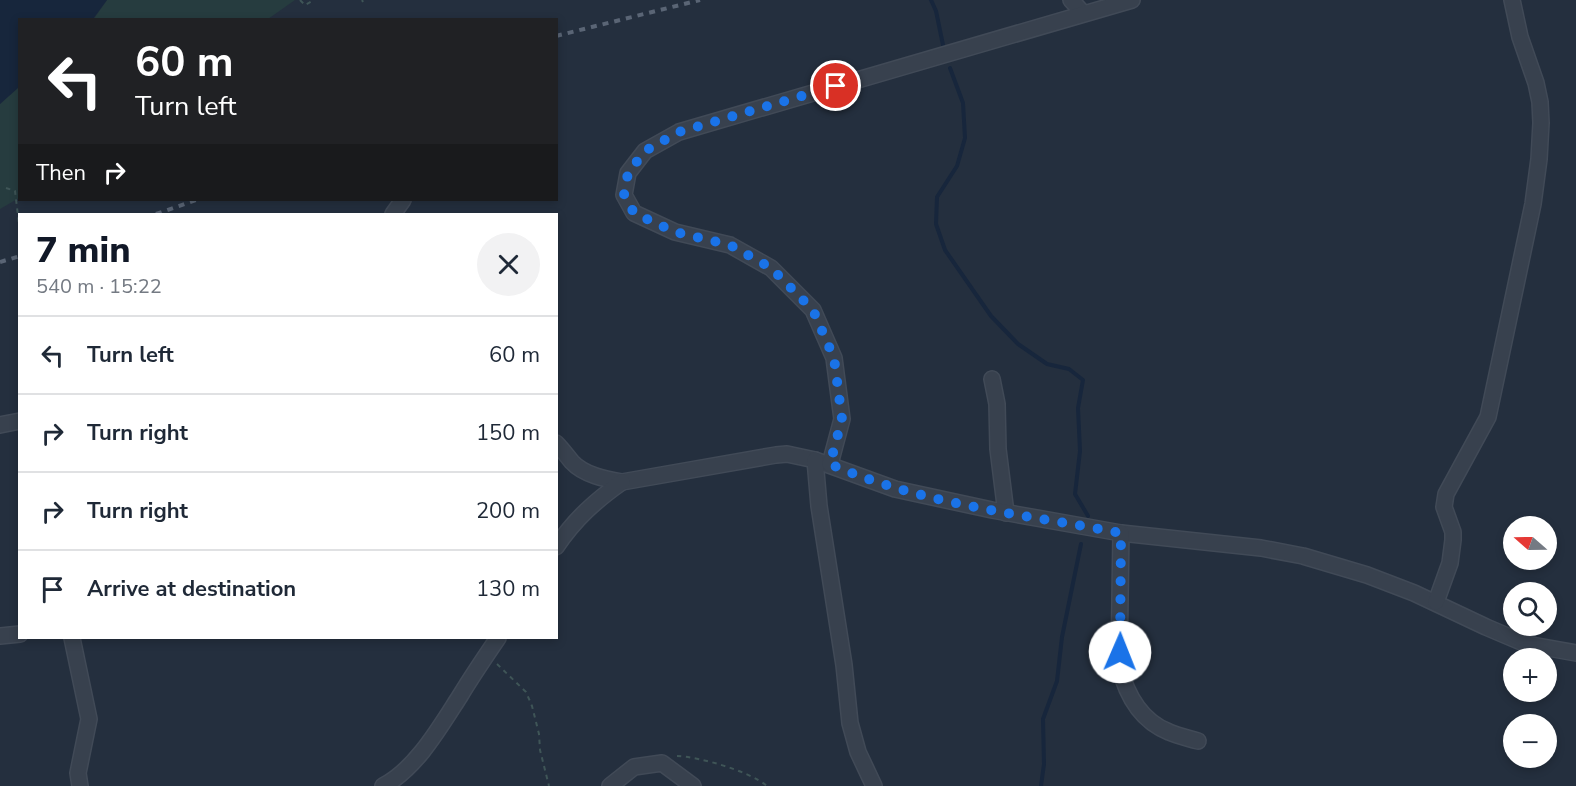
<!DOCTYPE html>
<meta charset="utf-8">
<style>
:root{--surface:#fff;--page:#f2f2f3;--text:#1f2937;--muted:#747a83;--line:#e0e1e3;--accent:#111827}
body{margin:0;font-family:"Nunito Sans",sans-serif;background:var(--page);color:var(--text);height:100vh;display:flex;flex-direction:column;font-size:22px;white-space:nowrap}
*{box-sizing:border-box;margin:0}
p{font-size:20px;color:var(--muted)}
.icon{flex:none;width:33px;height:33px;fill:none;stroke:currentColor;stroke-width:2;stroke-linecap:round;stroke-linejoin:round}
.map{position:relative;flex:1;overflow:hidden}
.details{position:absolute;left:18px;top:213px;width:540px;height:426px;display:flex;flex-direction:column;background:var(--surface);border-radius:0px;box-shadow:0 3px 9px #0003}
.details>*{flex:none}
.hud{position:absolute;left:18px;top:18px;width:540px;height:183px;border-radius:0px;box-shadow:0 3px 9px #0003;background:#202124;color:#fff;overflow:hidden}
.needle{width:39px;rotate:290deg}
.fabs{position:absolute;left:1503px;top:516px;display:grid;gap:12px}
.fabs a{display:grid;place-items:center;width:54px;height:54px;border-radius:50%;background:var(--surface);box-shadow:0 3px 9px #0003;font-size:30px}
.pin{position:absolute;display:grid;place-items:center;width:51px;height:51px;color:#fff;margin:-26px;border:3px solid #fff;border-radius:50%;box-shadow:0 2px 6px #0007}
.me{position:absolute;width:66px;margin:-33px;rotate:1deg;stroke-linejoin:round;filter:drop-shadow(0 0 4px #0008)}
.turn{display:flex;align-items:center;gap:21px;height:126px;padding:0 18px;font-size:27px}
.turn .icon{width:78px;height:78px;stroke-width:2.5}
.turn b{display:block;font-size:42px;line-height:51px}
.then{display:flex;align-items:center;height:57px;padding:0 18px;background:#0003;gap:12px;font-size:22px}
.round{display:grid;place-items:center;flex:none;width:63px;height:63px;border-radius:32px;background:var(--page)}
.overview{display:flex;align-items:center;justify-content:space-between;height:102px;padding:0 18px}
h1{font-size:36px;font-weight:800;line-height:45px;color:var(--accent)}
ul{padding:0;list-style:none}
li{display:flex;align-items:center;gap:18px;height:78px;padding:0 18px;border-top:2px solid var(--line)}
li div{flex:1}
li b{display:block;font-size:22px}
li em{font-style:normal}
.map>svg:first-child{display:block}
.green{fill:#263c3f}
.water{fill:#17263c}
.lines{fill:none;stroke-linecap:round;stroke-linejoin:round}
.stream{stroke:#17263c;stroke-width:4}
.street-casing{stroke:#414a57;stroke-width:18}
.path{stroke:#3f5557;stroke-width:2;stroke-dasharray:4.5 4.5;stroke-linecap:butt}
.street{stroke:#38414e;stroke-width:15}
.rail{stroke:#5a6575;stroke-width:4;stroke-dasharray:6 6;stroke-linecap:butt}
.route{stroke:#1a73e8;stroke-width:10;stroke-dasharray:0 18}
</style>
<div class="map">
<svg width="1576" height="786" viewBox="0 0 1576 786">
<rect width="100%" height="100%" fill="#242f3e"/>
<!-- green -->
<g class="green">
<polygon points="107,0 295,0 268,19 93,20"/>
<polygon points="19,87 19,198 0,209 0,104"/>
</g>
<!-- water -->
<polygon class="water" points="0,0 107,0 93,19 20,20 19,87 0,104"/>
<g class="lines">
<!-- stream -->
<g class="stream">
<polyline points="931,0 936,11 943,45"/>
<polyline points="950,68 963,103 965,138 957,166 937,197 936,224 945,250 991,316 1018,344 1047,364 1069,369 1083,380 1078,408 1080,451 1075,494 1088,516"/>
<polyline points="1041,786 1044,764 1043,719 1057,681 1062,637 1081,544"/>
</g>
<!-- street casing -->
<g class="street-casing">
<g id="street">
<polyline points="1071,0 1083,13"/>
<polyline points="393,214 403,200"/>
<polyline points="992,379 997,404 998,449 1006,513"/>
<polyline points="0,425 20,421"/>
<path d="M556 443C562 449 567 456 572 462 584 475 605 479 622 482L776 455 787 454 815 460 895 489 992 510 1121 533 1261 548 1303 556 1367 575 1414 593 1486 627 1526 644 1576 653"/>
<polyline points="815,460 819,506 844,665 850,723 858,752 874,786"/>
<polyline points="830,464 842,419 834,358 813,310 771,268 730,245 675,232 634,213 624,195 628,173 645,151 679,132 1132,0"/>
<path d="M1121 533 1119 665C1126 694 1141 721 1169 732 1178 736 1188 738 1198 741"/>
<path d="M556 547C575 519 595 501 622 482"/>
<polyline points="1436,602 1450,563 1453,540 1453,532 1444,507 1446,494 1488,417 1533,204 1539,159 1541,123 1540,102 1536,83 1520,37 1512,0"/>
<polyline points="0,636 20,634"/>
<polyline points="72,638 89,719 78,773 80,786"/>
<path d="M383 786C416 769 440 727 460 696 472 676 485 657 498 638"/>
<polyline points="610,786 634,767 662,763 693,786"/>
</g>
</g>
<!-- path -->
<g class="path">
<polyline points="300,0 305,5 314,0"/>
<polyline points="362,0 363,2"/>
<polyline points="6,188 15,191 19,224"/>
<polyline points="497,664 526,692 532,706 539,734 540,750 549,786"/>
<path d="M677 756C700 757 749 771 767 786"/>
</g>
<!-- street -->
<use href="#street" class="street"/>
<!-- rail -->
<g class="rail">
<polyline points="556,36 700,0"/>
<polyline points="156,214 196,200"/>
<polyline points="0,262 20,256"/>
</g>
</g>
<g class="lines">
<!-- route -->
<path class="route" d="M836 86 679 132 645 151 628 173 624 195 634 213 675 232 730 245 771 268 813 310 834 358 842 419 830 464C923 505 1023 514 1121 533L1120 652"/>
</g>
</svg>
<div class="fabs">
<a><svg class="needle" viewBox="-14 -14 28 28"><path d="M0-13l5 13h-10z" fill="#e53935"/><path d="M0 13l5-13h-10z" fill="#747a83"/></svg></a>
<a><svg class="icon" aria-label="search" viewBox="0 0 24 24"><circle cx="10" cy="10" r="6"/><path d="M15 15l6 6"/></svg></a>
<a>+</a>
<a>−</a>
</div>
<div class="pin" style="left:836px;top:86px;background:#d93025"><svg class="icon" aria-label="arrive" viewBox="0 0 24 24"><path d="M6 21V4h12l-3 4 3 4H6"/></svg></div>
<svg class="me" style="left:1120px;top:652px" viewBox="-20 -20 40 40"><circle r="19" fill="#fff"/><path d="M0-13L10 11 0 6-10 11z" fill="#1a73e8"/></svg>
<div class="hud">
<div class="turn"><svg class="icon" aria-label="left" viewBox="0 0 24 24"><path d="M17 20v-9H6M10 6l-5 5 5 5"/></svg><div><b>60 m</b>Turn left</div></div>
<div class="then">Then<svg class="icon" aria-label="right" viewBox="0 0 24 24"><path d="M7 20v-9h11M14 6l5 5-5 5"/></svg></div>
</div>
<section class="details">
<div class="overview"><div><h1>7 min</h1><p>540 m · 15:22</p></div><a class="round"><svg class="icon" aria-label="close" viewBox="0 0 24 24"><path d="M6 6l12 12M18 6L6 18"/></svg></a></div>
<ul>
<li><svg class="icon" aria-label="left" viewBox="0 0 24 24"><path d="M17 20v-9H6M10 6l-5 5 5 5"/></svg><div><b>Turn left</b></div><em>60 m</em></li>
<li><svg class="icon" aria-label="right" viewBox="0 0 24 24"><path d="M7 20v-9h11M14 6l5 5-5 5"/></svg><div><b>Turn right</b></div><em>150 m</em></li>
<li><svg class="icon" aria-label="right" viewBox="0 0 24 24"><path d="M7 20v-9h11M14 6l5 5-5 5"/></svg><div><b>Turn right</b></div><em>200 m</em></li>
<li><svg class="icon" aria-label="arrive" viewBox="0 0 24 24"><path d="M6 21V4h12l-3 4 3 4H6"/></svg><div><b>Arrive at destination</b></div><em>130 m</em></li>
</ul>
</section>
</div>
